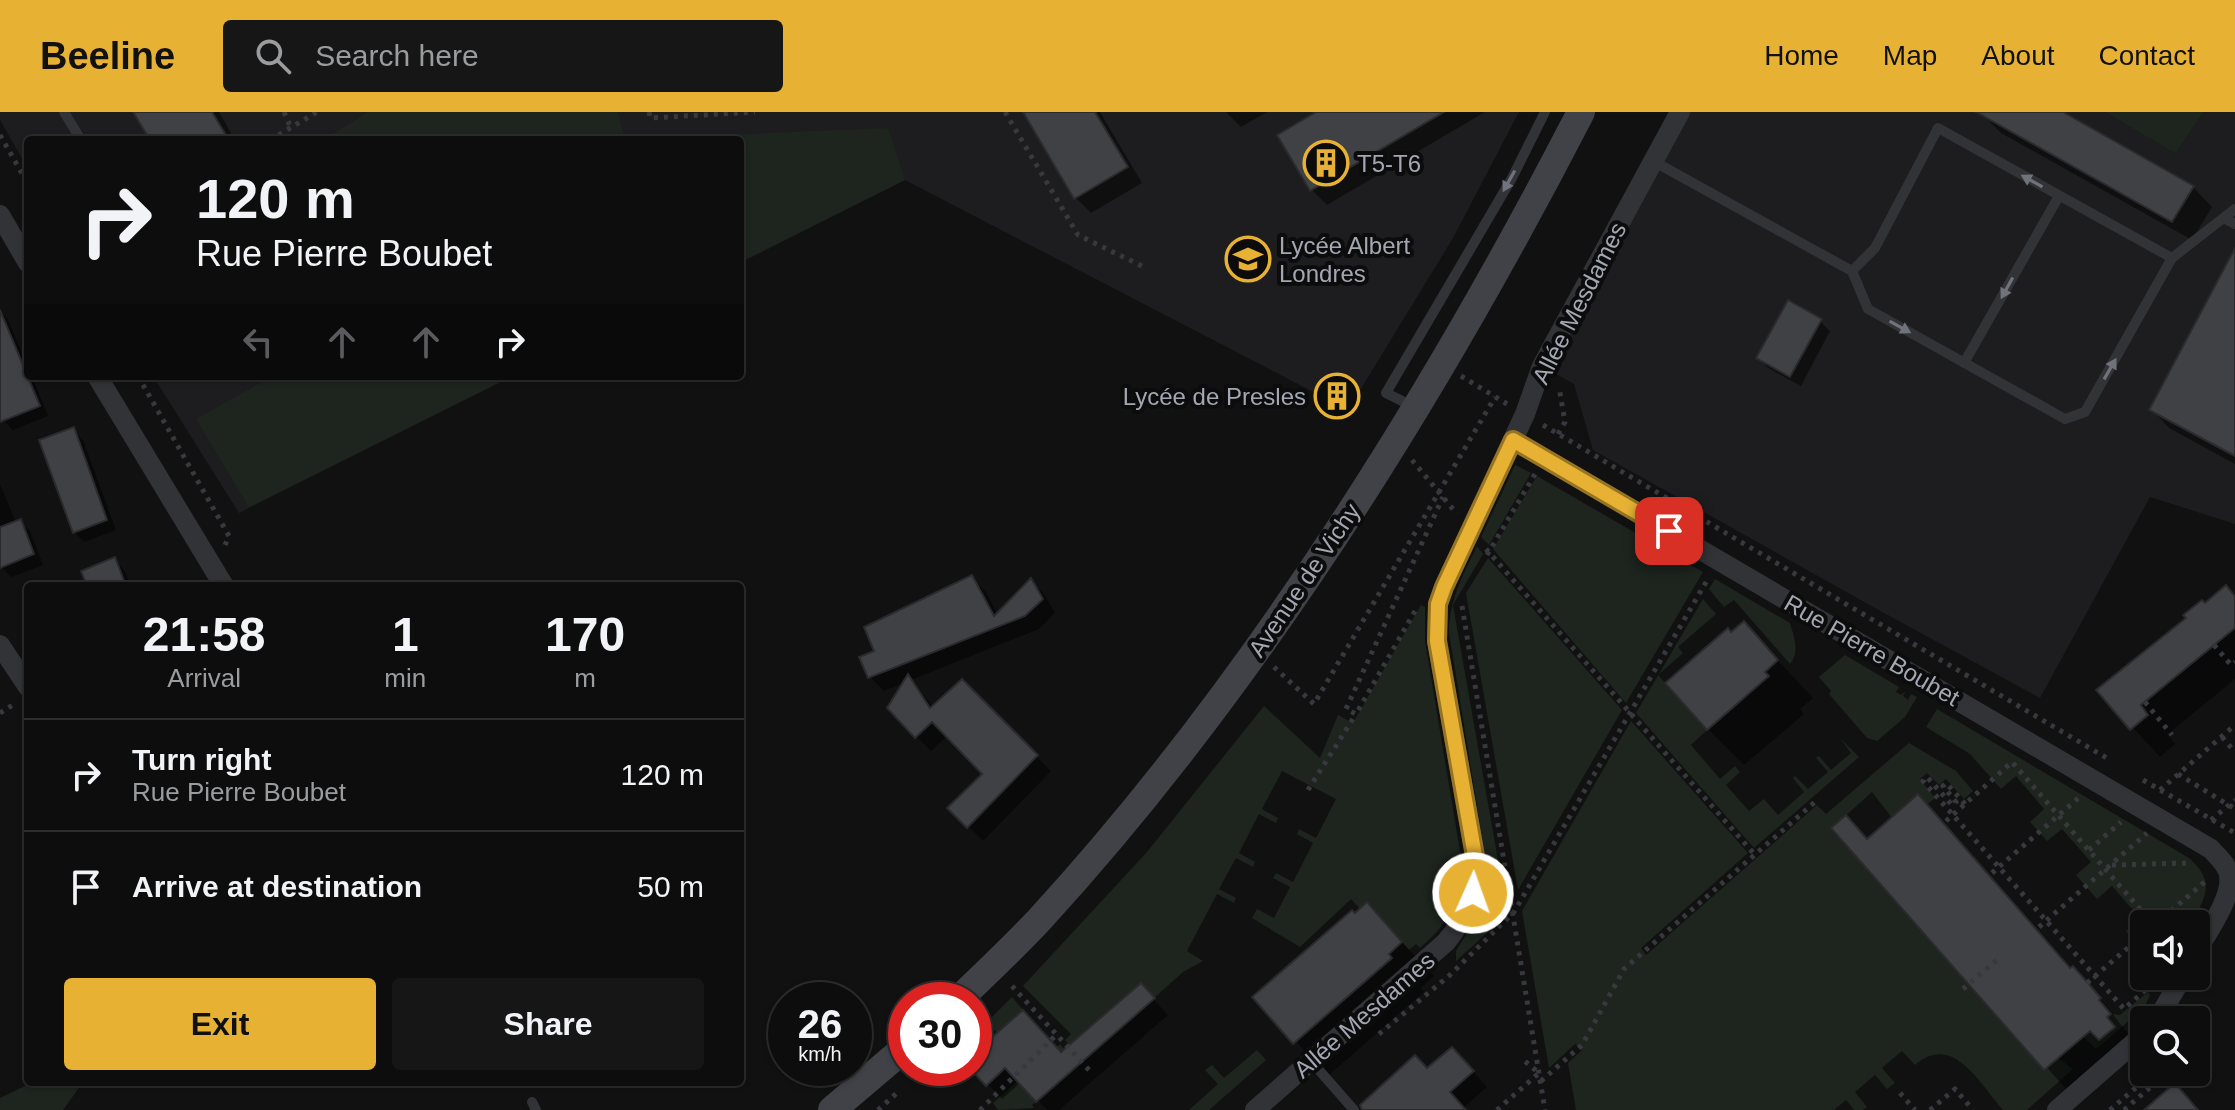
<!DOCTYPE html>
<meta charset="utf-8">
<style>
:root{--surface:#0d0d0e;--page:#161617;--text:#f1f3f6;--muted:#9a9c9e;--line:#2d2d2e;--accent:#e7b234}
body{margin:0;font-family:Helvetica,sans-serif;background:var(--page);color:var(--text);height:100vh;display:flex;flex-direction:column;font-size:30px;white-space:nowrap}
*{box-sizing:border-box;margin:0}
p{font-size:26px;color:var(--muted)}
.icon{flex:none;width:44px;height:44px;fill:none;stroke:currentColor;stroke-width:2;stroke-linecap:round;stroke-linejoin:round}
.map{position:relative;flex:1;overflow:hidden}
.details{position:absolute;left:24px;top:470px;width:720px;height:504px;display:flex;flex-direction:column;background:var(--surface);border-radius:8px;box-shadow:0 2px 6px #0004,0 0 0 2px var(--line)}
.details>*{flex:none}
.hud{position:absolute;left:24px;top:24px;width:720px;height:244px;border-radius:8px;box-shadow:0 2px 6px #0004,0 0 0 2px var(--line);background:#0d0d0e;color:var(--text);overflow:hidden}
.controls{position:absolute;left:2130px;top:798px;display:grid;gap:16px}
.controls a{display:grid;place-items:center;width:80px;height:80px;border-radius:8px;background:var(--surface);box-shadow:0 2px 6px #0004,0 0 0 2px var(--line);font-size:40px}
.speed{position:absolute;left:768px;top:870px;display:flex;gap:16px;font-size:40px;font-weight:700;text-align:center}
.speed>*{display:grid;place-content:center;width:104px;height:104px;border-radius:50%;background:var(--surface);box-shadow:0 2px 6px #0004,0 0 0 2px var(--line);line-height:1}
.speed small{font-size:20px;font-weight:400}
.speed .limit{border:12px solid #d22;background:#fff;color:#111}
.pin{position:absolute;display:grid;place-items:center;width:68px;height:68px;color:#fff;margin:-34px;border-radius:16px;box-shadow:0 4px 12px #0006}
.me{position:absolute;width:88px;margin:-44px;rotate:2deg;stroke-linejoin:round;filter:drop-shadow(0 0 6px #0008)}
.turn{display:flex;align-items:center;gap:28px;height:168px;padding:0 40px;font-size:36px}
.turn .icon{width:104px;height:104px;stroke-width:2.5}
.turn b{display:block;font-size:56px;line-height:68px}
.lanes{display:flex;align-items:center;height:76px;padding:0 40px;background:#0003;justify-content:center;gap:40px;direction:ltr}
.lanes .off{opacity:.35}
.eta{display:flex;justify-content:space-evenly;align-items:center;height:136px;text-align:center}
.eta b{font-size:48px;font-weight:700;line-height:56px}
.cta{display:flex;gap:16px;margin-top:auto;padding:16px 40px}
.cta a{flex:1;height:92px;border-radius:8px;background:var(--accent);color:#111;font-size:32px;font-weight:700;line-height:92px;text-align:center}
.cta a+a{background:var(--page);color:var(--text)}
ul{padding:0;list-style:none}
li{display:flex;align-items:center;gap:24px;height:112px;padding:0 40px;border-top:2px solid var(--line)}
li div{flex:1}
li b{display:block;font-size:30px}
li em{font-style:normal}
header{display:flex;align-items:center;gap:48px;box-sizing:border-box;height:112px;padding:0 40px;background:var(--accent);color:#111}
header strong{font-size:38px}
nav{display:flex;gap:44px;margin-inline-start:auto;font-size:28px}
.search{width:560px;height:72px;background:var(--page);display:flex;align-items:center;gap:20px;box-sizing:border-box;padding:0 28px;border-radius:8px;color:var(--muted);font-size:30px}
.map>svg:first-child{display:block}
.built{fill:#1d1d1f}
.green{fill:#1d251e}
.shadow{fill:#0007}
.building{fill:#404145;stroke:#2b2b2e;stroke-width:2}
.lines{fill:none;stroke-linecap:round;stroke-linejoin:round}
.path{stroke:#38393e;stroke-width:5;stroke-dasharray:4 6;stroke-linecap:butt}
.lane{stroke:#323337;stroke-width:10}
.street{stroke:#323337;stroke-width:20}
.secondary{stroke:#404247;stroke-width:28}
.oneway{fill:#70737b}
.route-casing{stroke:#967422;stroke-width:20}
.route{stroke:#e7b234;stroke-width:14}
.labels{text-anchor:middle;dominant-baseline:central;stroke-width:8;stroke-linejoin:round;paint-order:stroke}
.poi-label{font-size:24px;fill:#a3a7b2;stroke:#0c0c0d;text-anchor:start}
.street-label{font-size:24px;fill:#a3a7b2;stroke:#0c0c0d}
</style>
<header>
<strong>Beeline</strong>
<div class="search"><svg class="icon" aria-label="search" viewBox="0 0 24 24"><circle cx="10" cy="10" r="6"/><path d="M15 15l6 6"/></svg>Search here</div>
<nav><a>Home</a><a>Map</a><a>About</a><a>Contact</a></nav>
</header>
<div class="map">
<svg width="2235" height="998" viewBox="0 0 2235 998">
<rect width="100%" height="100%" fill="#111112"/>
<!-- built -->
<g class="built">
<polygon points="0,0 1519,0 1453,126 1348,298 905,68 740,151 740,28 28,28 28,57 0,8"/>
<polygon points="1680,0 2105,0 2175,40 2204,0 2235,0 2235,412 2150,385 2040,586 1875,496 1593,338 1574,272 1542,254"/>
<polygon points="153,264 513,264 239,401"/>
</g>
<!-- green -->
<g class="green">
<polygon points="368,0 618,0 624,27 888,16 905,68 740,150 740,28 323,28"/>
<polygon points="2105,0 2204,0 2175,41"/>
<polygon points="273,264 512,264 249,395 196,307"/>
<polygon points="1515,353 1531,361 1489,433 1481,425"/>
<polygon points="1537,364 1703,460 1626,591 1493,437"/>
<path d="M1477 434 1483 442 1453 493 1507 799 1500 809 1456 849V839L1481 798 1488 761 1449 521C1449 488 1463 463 1477 434Z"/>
<polygon points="1488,446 1622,598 1518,778 1466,481"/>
<path d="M1715 467 1790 511C1794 525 1800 540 1790 552L1734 488 1724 495 1709 477Z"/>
<polygon points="1703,487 1716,502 1678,535 1683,541 1658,563 1707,618 1691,633 1720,667 1735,654 1740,660 1726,673 1749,699 1764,687 1778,703 1804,680 1793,666 1795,664 1808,677 1828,660 1816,646 1819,644 1831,658 1851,641 1840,626 1859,645 1754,736 1636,601"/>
<path d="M1421 493 1425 495V529L1463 757C1460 792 1446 814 1420 836L1416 832 1409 838 1368 790 1360 797 1351 787 1300 835 1252 806 1257 797 1274 806 1290 775 1273 766 1276 761 1293 770 1313 731 1297 722 1299 717 1316 726 1336 687 1282 659 1262 697 1278 706 1276 711 1259 702 1239 741 1255 750 1253 755 1236 746 1219 777 1236 786 1234 791 1217 782 1187 839 1203 849 1183 860 1154 886 1141 871 1070 934 1065 928 1071 922 1023 874 1147 740 1264 594 1320 646 1338 603 1353 611Z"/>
<polygon points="1845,543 1899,575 1896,580 1901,583 1906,579 1903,584 1908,588 1911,582 1917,585 1905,605 1877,629 1867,626 1829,582 1831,579 1819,565"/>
<path d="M1937 597 2189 746C2216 770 2206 784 2191 812H2144V840L2126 819 2140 806 2112 774 2097 787 2076 763 2091 750 2062 717 2047 729 2030 710 2044 697 2016 664 2001 677 1970 642 1926 615Z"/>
<path d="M1631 609 1748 741 1641 836 1646 843 1817 693 1826 702 1909 631 1956 659 1973 679 1964 687 1946 667 1939 673 1927 661 1920 667 1935 686 1928 692 1918 682 1892 706 1872 680 1832 716 2044 958 2058 946 2073 957 2027 998H2003C1979 971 1953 920 1915 953L1902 939 1882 956 1895 971 1887 977 1875 963 1855 980 1867 995 1863 998H1854L1846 988 1834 998H1576L1568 951 1582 938 1575 932 1549 956 1522 799Z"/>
<polygon points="2148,880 2150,883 2144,896 2096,937 2084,925 2090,919 2100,928 2115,915 2107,905 2111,902 2120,903"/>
<polygon points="1012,885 1023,898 997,921 987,910"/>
<polygon points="1060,932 1065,938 1023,976 1036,990 1032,993 1034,996 998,998 993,991"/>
<polygon points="1257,938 1266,948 1209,998 1189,998 1218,972 1205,958 1212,953 1224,966"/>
<polygon points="33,970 83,970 63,998 0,998 0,986"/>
</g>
<!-- shadow -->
<g class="shadow">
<polygon points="136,0 219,0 235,28 152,28"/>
<polygon points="1025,0 1100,0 1142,71 1091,101 1076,86"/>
<polygon points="1226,0 1267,0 1241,15"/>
<polygon points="1320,0 1485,0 1327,93 1312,78"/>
<polygon points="2059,0 2193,75 2212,95 2192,128 2001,21 1981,1"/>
<polygon points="2235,170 2235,352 2169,316 2152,298"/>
<polygon points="0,199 8,208 28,255 28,264 32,264 48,304 13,318 3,308 0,299"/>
<polygon points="1820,209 1830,219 1801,274 1768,256 1758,246"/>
<polygon points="73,318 83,328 116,418 84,430 74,420"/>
<polygon points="0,372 16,411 20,409 30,419 43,453 11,465 0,453"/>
<polygon points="114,448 124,458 131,474 81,474 88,471"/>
<polygon points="972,466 986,480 998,503 1031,469 1044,482 1055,501 1039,517 911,568 934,596 962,570 1051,659 983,729 950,696 984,662 947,624 931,639 916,624 906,570 884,579 870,565 876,540"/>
<polygon points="2235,485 2235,567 2168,622 2175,632 2160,645 2099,578 2205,493"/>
<polygon points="1744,512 1813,586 1800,597 1804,602 1744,653 1708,617 1731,522"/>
<polygon points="1918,685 2072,857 2093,877 2129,923 2066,977 1834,716 1868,729"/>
<polygon points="1367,793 1434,864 1421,876 1424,880 1328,964 1255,885"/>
<polygon points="1141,874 1168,903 1059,998 1047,998 1021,970 1002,987 973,956 974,944 1062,942"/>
<polygon points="1466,952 1487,975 1463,996 1465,998 1377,998 1428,958"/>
</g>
<!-- building -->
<g class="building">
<polygon points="133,0 212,0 229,28 150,28"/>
<polygon points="1023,0 1095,0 1128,55 1074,87"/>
<polygon points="1316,0 1444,0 1310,79 1277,23"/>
<polygon points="1976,0 2063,0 2194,74 2172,110"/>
<polygon points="2235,136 2235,344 2149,298"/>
<polygon points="1788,188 1822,207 1790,265 1756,246"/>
<polygon points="0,198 40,294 0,310"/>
<polygon points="74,315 107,408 73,421 39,328"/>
<polygon points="21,407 34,442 0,456 0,415"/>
<polygon points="115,445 126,474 87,474 81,459"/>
<polygon points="972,463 994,504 1031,466 1043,487 1025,504 868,566 859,545 874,539 864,515"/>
<polygon points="2226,473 2235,484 2235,516 2141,593 2148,603 2130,618 2096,578 2186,506 2183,503 2202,488 2205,491"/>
<polygon points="1744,509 1778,548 1765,560 1769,564 1707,618 1665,571 1728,516 1731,520"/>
<polygon points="908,562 930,596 962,567 1038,643 967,716 947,696 982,662 932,610 915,626 887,596"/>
<polygon points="1918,682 2070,856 2073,854 2101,886 2099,888 2111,902 2107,905 2115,915 2099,928 2090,919 2044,958 1831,716 1846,703 1867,727"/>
<polygon points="1367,790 1402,830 1389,842 1392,846 1293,932 1252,885 1352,798 1355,801"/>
<polygon points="1141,871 1155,886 1036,990 1005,956 986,974 974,961 974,941 1023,898 1061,940"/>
<polygon points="1452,935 1474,959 1450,980 1466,998 1362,998 1360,993 1415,943 1427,956"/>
<polygon points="2175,971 2198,998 2144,998"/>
</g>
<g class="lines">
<!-- path -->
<g class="path">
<polyline points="284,0 291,16"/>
<polyline points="649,0 650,6 755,0"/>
<polyline points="1005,0 1078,123 1146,156"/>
<polyline points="0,23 28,72"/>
<polyline points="270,28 317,0"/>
<polyline points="138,264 229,424 225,433"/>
<polyline points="1461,264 1507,292"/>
<polyline points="1543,313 2110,648"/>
<polyline points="1558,322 1565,310 1559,275"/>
<polyline points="1412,348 1457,402"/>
<polyline points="1486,437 1755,743"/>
<polyline points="1487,443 1535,362"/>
<polyline points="1462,494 1545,998"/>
<polyline points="1415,499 1356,602 1346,597 1443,385"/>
<polyline points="2214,533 2231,553 2235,550"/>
<polyline points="1274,555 1314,592 1495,285"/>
<polyline points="2145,590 2172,623"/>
<polyline points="0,601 16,591"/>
<polyline points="2222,625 2235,640"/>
<polyline points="2178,662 2235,697"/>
<polyline points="2143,668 2235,721"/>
<polyline points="1308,678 1356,602"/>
<polyline points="2160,678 2235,613"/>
<polyline points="1965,692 1946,671 1943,674 1956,690 1952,693 1927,665 1923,669 2124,897 2151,873"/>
<polyline points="2211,708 2235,688"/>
<polyline points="1946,709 2012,650 2153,812"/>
<polyline points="2089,738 2121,710"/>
<polyline points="2112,753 2190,751"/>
<polyline points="1992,761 2082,683"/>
<polyline points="2156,812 2207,768"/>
<polyline points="2039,815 2147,721"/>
<polyline points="2087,871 2144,822"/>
<polyline points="1012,874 1089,958"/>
<polyline points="1963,877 1997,848"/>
<polyline points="1379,922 1450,863 1514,800 1709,465"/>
<polyline points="1541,969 1582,933 1624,857 1815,690"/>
<polyline points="1900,981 1915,998"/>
<polyline points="878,998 898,980"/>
<polyline points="980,998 1056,923"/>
<polyline points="1497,998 1539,961 1521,946"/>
<polyline points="1930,998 1955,977 1973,998"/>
<polyline points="2110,998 2154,960"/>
<polyline points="2124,998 2168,960"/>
</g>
<!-- lane -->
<g class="lane">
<polyline points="64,0 81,28"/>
<polyline points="1653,49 1852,159 1868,197 2065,307 2085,300 2172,146 1938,16 1875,136 1852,159"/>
<polyline points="2224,106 2235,112"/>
<polyline points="2172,146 2235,97"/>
<polyline points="1964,251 2059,84"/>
<polyline points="190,264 192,264"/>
<polyline points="1414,295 1386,281 1512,66 1545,0"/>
<polyline points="1311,949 1354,998"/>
<polyline points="532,990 536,998"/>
</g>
<!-- street -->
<g class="street">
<polyline points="0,103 28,151"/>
<polyline points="97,264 224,474"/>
<path d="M1513 328 2211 737C2218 745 2227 752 2229 763 2233 785 2207 821 2196 840"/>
<polyline points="0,533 28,575"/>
<polyline points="2157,908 2183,864"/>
<path d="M1255 998 1446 830C1468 804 1477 777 1475 744L1437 529 1438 492 1444 475 1525 302 1542 254 1680 0"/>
<polyline points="2057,998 2144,922"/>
</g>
<!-- secondary -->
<g class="secondary">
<path d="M958 888C986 861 1014 835 1040 807 1257 570 1434 285 1581 0"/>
<polyline points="832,998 906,935"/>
</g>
</g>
<!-- one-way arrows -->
<defs><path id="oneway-solid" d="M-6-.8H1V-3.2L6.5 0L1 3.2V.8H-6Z" transform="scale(2)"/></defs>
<g class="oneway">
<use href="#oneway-solid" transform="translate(1509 69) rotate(119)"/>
<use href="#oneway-solid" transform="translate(2032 69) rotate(-151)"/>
<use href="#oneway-solid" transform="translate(2007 176) rotate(119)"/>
<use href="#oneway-solid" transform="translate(1900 215) rotate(29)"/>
<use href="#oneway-solid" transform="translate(2110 257) rotate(-60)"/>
</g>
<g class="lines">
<!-- route casing -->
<g class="route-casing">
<polyline id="route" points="1473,781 1475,744 1437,529 1438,492 1444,475 1513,328 1669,419"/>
</g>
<!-- route -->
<use href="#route" class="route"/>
</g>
<!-- icons -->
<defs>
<g id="building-ring" transform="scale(2.3)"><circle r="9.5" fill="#0c0c0d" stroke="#e7b234" stroke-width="1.5"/><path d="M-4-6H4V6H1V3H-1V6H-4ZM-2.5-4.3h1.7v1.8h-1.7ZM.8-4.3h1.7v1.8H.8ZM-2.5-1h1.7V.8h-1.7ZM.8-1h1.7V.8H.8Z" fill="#e7b234"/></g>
<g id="school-ring" transform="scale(2.3)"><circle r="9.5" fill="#0c0c0d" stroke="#e7b234" stroke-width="1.5"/><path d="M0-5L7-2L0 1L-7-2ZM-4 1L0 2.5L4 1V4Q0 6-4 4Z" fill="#e7b234"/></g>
</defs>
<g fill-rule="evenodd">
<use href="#building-ring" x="1326" y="51"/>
<use href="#school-ring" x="1248" y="147"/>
<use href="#building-ring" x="1337" y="284"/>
</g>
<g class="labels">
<!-- poi labels -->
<g class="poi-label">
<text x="1357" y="51">T5-T6</text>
<text x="1279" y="133">Lycée Albert<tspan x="1279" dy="28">Londres</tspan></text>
<text x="1306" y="284" text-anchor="end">Lycée de Presles</text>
</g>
<!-- street labels -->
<g class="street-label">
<text transform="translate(1579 191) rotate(-63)">Allée Mesdames</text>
<text transform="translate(1304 468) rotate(-56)">Avenue de Vichy</text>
<text transform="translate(1872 538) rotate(30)">Rue Pierre Boubet</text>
<text transform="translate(1364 903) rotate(-41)">Allée Mesdames</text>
</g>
</g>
</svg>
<div class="controls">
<a><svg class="icon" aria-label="sound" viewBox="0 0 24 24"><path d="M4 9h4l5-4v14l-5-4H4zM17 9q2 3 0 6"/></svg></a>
<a><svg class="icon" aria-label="search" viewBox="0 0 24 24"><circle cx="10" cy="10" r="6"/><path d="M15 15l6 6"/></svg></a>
</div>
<div class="speed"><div>26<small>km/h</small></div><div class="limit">30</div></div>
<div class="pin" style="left:1669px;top:419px;background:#d93025"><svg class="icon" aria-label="arrive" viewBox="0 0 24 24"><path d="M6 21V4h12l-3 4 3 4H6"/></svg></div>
<svg class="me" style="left:1473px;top:781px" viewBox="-20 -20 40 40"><circle r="17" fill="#e7b234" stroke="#fff" stroke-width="3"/><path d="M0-11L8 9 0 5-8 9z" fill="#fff"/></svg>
<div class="hud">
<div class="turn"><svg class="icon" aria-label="right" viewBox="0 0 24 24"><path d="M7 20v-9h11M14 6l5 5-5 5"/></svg><div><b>120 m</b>Rue Pierre Boubet</div></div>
<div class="lanes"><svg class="icon off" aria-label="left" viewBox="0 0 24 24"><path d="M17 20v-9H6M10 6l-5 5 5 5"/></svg><svg class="icon off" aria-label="ahead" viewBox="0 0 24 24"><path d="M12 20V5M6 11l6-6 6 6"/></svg><svg class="icon off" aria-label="ahead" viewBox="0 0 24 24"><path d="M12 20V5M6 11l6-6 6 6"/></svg><svg class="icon" aria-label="right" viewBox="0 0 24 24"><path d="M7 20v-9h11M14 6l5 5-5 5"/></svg></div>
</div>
<section class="details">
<div class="eta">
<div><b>21:58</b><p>Arrival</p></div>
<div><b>1</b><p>min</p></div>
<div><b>170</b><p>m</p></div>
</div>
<ul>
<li><svg class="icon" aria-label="right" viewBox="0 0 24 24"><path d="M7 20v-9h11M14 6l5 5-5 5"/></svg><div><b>Turn right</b><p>Rue Pierre Boubet</p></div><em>120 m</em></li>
<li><svg class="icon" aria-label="arrive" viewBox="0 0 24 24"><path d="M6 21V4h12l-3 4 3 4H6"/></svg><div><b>Arrive at destination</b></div><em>50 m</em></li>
</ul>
<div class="cta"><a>Exit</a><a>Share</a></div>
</section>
</div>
